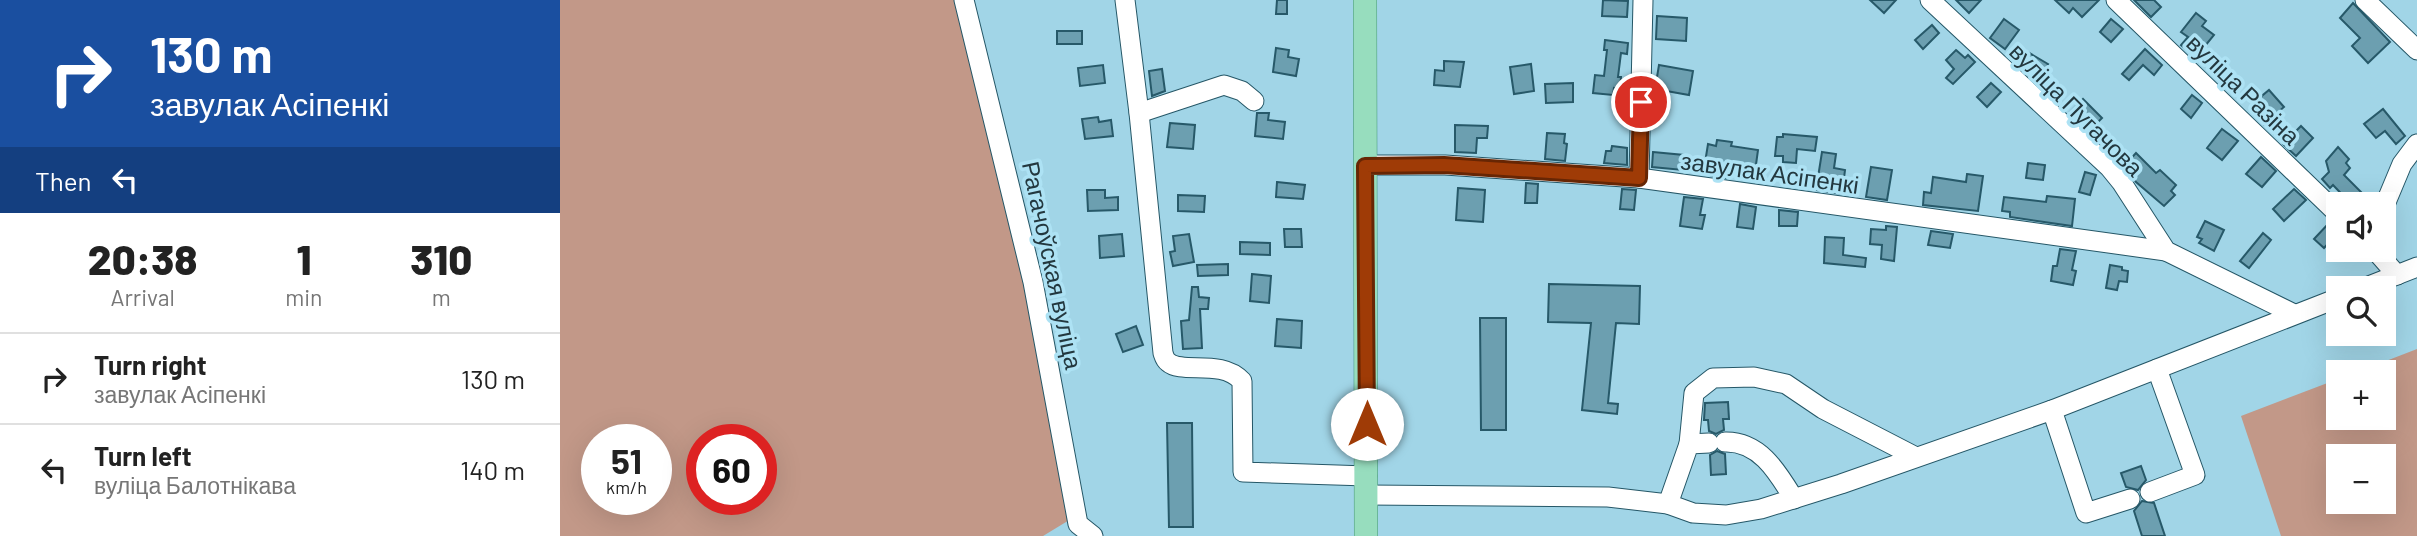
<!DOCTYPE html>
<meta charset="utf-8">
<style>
:root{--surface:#fff;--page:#f2f2f2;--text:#222;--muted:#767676;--line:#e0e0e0}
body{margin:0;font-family:Barlow,sans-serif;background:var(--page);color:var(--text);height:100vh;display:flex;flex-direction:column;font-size:26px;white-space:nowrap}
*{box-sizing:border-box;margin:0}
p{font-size:23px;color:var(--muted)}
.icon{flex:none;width:38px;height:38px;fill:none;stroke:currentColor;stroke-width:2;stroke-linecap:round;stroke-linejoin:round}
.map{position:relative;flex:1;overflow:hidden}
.sheet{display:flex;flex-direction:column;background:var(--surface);width:560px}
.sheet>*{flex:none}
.guide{background:#1a4fa0;color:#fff;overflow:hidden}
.tools{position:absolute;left:1766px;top:192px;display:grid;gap:14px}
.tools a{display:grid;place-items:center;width:70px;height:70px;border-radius:0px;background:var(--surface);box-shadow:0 7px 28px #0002;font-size:35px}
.speed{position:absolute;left:21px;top:424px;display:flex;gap:14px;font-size:35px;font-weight:700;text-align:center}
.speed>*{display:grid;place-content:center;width:91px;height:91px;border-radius:50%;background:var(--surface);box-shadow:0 7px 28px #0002;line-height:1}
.speed small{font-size:18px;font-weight:400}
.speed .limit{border:10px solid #d22;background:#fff;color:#111}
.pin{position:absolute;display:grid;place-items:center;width:60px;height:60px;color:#fff;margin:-30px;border:4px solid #fff;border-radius:50%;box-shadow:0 2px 7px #0007}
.me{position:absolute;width:77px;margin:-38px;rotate:0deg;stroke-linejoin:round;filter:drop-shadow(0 0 5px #0008)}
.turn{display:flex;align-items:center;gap:24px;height:147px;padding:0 35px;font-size:32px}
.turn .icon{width:91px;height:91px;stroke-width:2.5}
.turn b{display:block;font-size:49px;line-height:60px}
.then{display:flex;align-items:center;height:66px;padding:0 35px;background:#0003;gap:14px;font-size:26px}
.eta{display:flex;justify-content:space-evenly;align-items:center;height:119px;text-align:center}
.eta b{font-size:42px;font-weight:800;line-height:49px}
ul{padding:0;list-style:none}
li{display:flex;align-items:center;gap:21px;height:91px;padding:0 35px;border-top:2px solid var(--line)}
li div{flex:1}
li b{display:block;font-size:26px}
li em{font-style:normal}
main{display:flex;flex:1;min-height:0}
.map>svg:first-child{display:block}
.green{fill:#c29888;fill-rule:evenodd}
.building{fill:#6c9fb0;stroke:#275969;stroke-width:2}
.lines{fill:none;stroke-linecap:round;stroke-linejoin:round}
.minor-casing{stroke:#255767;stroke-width:21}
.major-casing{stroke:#429476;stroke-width:24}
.minor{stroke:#fff;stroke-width:19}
.major{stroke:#97ddbe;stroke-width:23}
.route-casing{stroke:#672604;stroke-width:18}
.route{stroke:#9f3b06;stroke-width:12}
.labels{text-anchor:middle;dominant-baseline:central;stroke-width:7;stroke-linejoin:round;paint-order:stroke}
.street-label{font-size:24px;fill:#23383f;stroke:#ade2f4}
</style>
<main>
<section class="sheet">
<div class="guide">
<div class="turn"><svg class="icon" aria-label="right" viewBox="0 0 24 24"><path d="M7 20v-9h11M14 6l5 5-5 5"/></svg><div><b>130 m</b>завулак Асіпенкі</div></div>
<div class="then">Then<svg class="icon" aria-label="left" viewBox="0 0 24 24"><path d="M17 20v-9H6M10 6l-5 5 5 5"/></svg></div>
</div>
<div class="eta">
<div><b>20:38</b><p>Arrival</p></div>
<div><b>1</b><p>min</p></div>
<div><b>310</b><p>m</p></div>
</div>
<ul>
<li><svg class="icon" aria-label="right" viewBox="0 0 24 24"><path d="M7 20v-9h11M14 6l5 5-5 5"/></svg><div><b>Turn right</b><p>завулак Асіпенкі</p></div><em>130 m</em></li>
<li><svg class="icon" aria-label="left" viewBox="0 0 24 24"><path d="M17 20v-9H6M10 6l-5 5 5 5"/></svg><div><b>Turn left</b><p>вуліца Балотнікава</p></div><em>140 m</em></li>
</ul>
</section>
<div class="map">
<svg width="1857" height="536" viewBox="0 0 1857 536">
<rect width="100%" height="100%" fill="#a1d5e7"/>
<!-- green -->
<g class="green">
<path d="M0 0H397L471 285 511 519 483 536H0ZM37 439H96V499H37ZM142 439H201V499H142Z"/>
<path d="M1857 349V536H1721L1681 416 1778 379V418H1824V373H1795ZM1778 457H1824V502H1778Z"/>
</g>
<!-- building -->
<g class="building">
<polygon points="717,0 727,0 727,14 716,14"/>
<polygon points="1043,0 1068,1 1067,17 1042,16"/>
<polygon points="1310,0 1336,0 1324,13"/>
<polygon points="1396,0 1421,0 1409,13"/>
<polygon points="1495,0 1539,0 1522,17 1513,8 1509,13"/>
<polygon points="1574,0 1594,0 1601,7 1591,17"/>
<polygon points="1793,3 1830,42 1808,63 1792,46 1800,38 1780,18"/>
<polygon points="1636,13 1646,21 1642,26 1654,35 1636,57 1621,45 1628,37 1621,32"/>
<polygon points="1097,16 1127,18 1126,41 1096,39"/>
<polygon points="1444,19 1459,30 1445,49 1430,38"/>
<polygon points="1551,19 1563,29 1551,42 1540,32"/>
<polygon points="1372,25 1379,33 1363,49 1355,40"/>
<rect x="497" y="31" width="25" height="13"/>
<polygon points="1045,40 1068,43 1067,54 1061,53 1058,77 1061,77 1060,89 1054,88 1053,95 1033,93 1035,75 1044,76 1047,50 1044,50"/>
<polygon points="716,48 729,50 728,57 739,59 736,76 713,72"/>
<polygon points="1585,49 1602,65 1594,75 1583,65 1569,80 1562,74"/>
<polygon points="1396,50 1405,58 1408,55 1415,62 1393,84 1386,78 1394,69 1386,60"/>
<polygon points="1466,51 1488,64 1482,75 1460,63"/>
<polygon points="884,61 904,62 900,87 874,85 875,70 884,71"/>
<polygon points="971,64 974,91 954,94 950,67"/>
<polygon points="543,65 545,83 520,86 518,68"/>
<polygon points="1099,65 1133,71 1129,95 1095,89"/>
<polygon points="602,69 605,91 592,96 589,71"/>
<polygon points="1013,83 1013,102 986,103 985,84"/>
<polygon points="1431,83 1441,92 1427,107 1417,97"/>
<polygon points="1709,90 1724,107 1704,124 1696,114 1703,108 1697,100"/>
<polygon points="1632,95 1642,103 1631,118 1621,109"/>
<polygon points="1523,99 1542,118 1529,131 1510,112"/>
<polygon points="1823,109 1845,136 1836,144 1825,131 1816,138 1804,124"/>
<polygon points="697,113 709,113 708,120 725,122 723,139 695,136"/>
<polygon points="538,117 539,122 551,120 553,136 525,139 522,119"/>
<polygon points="610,123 635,125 633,149 607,147"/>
<polygon points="895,125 928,126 927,138 917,138 916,153 895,152"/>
<polygon points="1741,126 1753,138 1736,156 1723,144"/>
<polygon points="1662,129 1678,141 1662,160 1647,148"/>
<polygon points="987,133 1005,134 1004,143 1007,144 1005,161 985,159"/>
<polygon points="1223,134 1257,137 1255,151 1237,149 1236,163 1223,162 1223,156 1215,156 1217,137 1223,137"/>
<polygon points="1157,140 1172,142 1171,146 1198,150 1194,179 1166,174 1166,178 1151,176 1152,171 1144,169 1148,144 1156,146"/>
<polygon points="1052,146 1067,148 1067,165 1044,163 1046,151 1051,151"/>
<polygon points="1778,147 1789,159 1786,163 1790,168 1784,175 1807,198 1801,205 1792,205 1773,185 1770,188 1762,179 1769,172 1766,161"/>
<polygon points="1093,152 1124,155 1123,170 1092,167"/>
<polygon points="1262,152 1276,154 1274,168 1285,170 1282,194 1256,190"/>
<polygon points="1576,153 1596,173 1600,170 1616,185 1611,191 1615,195 1604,206 1576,182 1564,166"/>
<polygon points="1701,157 1716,171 1702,187 1686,174"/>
<polygon points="1468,163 1485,165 1483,180 1466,178"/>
<polygon points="1311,167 1332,170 1327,200 1306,197"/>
<polygon points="1525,172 1536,175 1530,195 1519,192"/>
<polygon points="1407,174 1423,176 1418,211 1363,205 1364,192 1371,193 1373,177 1406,182"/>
<polygon points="717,182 745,185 743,199 716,197"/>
<polygon points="966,183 978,184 977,203 965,203"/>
<polygon points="898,188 925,190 923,222 896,220"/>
<polygon points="1062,189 1076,190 1074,210 1060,209"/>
<polygon points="1734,189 1746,200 1724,221 1713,209"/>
<polygon points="527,190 545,190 545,198 558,197 558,210 528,211"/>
<polygon points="618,195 645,196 644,212 618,211"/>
<polygon points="1487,196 1515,199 1512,226 1450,217 1450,212 1442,211 1444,197 1486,202"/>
<polygon points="1124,197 1143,199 1140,215 1145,215 1142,229 1120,226"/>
<polygon points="1180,204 1196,207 1193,229 1177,227"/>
<polygon points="1219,210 1238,212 1237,226 1219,226"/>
<polygon points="1645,221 1664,230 1654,251 1639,243 1642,239 1637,237"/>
<polygon points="1769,223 1778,229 1778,233 1764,248 1754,239"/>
<polygon points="1326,226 1337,227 1334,261 1321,259 1322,245 1310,244 1311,229 1326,230"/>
<polygon points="724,229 741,229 742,247 725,247"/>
<polygon points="1371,231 1393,234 1390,248 1368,245"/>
<polygon points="1703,233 1711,240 1689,268 1680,261"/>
<polygon points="562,234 564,256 540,258 539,236"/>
<polygon points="629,234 634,262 613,266 610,252 615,251 613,236"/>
<polygon points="1265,237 1284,238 1283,255 1306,258 1305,267 1264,263"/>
<polygon points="680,242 710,243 710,255 680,254"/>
<polygon points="1500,249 1516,251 1512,270 1516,271 1513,285 1491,281 1493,266 1497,266"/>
<polygon points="668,264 668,275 638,276 637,265"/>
<polygon points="1550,265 1562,267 1562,270 1568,271 1567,282 1559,281 1557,290 1546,288"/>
<polygon points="692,274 711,276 709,303 690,301"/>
<polygon points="989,284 1080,286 1079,324 1056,323 1048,403 1058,404 1057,414 1022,410 1031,323 988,322"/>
<polygon points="632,287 638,287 639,297 649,298 648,309 640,309 642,348 623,349 621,321 629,320"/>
<polygon points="920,318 946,318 946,430 921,430"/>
<polygon points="717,319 742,321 741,348 715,346"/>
<polygon points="576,326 583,345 563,352 556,334"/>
<polygon points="1168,402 1169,419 1163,419 1164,430 1156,434 1149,431 1148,420 1144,420 1145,403"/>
<polygon points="607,423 632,423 633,527 609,527"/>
<polygon points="1157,451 1165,454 1166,474 1151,475 1150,455"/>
<polygon points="1581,466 1586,480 1578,490 1566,487 1561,473"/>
<polygon points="1582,501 1594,503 1605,536 1582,536 1574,511"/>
</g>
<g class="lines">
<!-- minor casing -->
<g class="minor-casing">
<g id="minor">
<polyline points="404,0 473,282 518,524 533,536"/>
<path d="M565 0 579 113 603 353C604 356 605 360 608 362 622 375 661 358 682 381L683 472 807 476"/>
<polyline points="1370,0 1549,167 1562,183 1606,251 1734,314"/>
<polyline points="1556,0 1778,214"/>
<polyline points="1805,0 1857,50"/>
<polyline points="579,113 664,85 682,91 694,101"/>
<polyline points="805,165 885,165 1079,178 1606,251"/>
<polyline points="1079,178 1083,0"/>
<polyline points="1824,207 1842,164 1857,144"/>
<polyline points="1815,250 1837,275"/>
<polyline points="1801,289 1857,267"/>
<polyline points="1492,410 1526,513 1570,499"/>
<path d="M1165 442C1200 441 1218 473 1234 499"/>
<polyline points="1129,444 1134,393 1153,378 1194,377 1226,384 1263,409 1356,457"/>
<polyline points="1590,492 1635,475 1597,369"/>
<polyline points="806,495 1048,497 1108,504 1133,513 1166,515 1201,509 1281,484 1492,410 1778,298"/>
<polyline points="1108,504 1129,444 1149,443"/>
</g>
</g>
<!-- major casing -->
<g class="major-casing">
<polyline id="major" points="805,0 806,536"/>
</g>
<!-- minor -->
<use href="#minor" class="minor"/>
<!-- major -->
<use href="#major" class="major"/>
</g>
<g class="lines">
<!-- route casing -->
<g class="route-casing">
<polyline id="route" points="807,424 805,166 884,165 1079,178 1081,102"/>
</g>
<!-- route -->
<use href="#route" class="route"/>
</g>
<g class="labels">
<!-- street labels -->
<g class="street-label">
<text transform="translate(1684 89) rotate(44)">вуліца Разіна</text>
<text transform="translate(1517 109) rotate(45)">вуліца Пугачова</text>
<text transform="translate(1210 172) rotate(8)">завулак Асіпенкі</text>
<text transform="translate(493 265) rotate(78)">Рагачоўская вуліца</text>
</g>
</g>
</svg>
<div class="tools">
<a><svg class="icon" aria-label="sound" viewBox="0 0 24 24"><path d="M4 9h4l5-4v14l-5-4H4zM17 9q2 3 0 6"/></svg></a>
<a><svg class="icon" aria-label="search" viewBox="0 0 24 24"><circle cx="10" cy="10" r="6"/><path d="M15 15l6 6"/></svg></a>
<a>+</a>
<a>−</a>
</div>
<div class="speed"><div>51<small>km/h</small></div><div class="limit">60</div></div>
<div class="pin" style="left:1081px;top:102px;background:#d93025"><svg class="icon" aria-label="arrive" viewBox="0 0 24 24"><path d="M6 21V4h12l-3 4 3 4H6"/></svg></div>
<svg class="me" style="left:807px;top:424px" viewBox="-20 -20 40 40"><circle r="19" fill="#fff"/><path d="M0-13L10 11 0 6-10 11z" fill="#9f3b06"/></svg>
</div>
</main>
